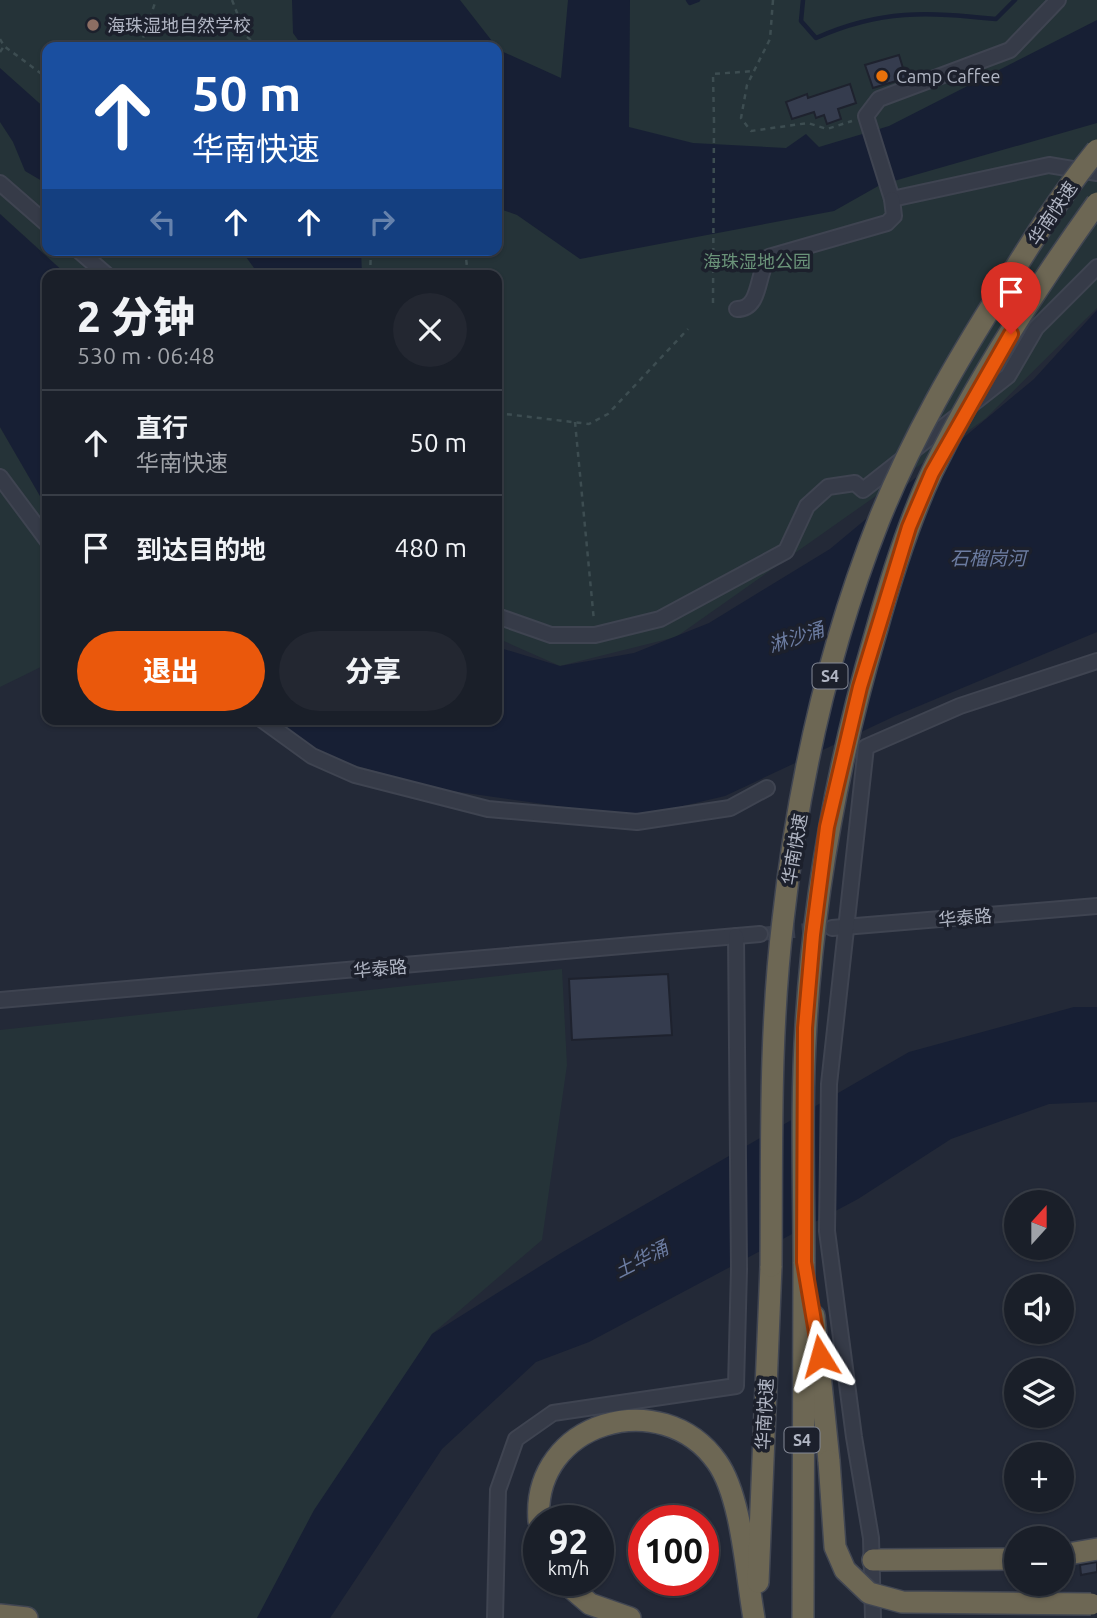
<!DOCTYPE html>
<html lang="zh">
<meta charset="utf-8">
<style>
:root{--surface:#1a1f29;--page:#232731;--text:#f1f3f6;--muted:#9fa2a8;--line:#383d46;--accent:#ea580c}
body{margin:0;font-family:Ubuntu,"Noto Sans SC",sans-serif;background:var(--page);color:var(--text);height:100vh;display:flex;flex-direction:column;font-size:26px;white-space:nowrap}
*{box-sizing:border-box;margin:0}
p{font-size:23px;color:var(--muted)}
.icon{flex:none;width:38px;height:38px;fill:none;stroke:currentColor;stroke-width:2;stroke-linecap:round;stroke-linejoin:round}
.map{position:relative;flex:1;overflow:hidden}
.panel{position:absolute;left:42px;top:270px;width:460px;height:455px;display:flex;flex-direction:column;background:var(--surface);border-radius:14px;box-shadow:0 2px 5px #0004,0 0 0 2px var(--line)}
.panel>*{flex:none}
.guide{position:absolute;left:42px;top:42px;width:460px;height:214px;border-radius:14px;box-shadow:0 2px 5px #0004,0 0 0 2px var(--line);background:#1a4fa0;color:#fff;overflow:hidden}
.needle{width:46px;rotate:21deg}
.controls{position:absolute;left:1004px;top:1190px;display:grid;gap:14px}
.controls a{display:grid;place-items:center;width:70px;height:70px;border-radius:50%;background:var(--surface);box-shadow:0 2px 5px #0004,0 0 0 2px var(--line);font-size:35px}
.speed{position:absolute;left:523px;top:1505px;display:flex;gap:14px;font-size:35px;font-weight:700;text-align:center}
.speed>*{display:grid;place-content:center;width:91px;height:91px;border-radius:50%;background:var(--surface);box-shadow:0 2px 5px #0004,0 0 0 2px var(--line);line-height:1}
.speed small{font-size:18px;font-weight:400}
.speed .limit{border:10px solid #d22;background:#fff;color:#111}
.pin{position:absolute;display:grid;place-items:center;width:60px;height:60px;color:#fff;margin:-72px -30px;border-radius:50% 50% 50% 0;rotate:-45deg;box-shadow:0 0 7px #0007}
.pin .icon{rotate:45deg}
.me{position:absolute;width:77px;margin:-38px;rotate:352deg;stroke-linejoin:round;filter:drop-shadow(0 0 5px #0008)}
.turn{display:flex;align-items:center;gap:24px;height:147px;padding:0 35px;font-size:32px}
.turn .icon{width:91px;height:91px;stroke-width:2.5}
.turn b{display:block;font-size:49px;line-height:60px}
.lanes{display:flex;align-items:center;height:66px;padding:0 35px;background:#0003;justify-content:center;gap:35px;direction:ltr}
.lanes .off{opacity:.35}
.round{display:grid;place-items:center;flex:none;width:74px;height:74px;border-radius:37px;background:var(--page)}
.head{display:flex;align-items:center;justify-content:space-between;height:119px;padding:0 35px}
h1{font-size:42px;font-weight:800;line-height:52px}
.button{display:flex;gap:14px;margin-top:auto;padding:14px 35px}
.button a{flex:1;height:80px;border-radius:42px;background:var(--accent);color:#fff;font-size:28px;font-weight:800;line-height:80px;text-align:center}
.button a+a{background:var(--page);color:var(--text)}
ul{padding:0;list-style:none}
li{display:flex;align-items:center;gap:21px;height:105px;padding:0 35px;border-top:2px solid var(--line)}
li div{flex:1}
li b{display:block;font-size:26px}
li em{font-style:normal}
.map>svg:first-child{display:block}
.green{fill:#253338;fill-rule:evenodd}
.water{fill:#171f34}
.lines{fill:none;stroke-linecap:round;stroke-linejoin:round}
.stream{stroke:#171f34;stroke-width:4.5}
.building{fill:#353c4e;stroke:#1e222e;stroke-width:2}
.minor-tunnel{stroke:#383e4c;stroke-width:14;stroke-dasharray:14 7;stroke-linecap:butt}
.minor-casing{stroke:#3f4451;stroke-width:18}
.highway-casing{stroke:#414652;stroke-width:24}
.path{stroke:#3d4d51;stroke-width:2.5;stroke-dasharray:5 5;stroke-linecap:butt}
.minor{stroke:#363b48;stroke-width:14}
.highway{stroke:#6d6754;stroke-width:21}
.highway-bridge-casing{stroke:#414652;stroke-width:24;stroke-linecap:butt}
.path-bridge{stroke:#3d4d51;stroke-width:2.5;stroke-dasharray:5 5;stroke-linecap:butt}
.highway-bridge{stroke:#6d6754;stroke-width:21}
.route-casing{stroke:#983908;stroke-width:18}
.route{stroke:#ea580c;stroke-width:12}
.education-dot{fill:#8d6e63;stroke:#1c202c;stroke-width:2.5}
.food-dot{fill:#e8710a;stroke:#1c202c;stroke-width:2.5}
.labels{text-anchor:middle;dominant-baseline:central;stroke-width:7;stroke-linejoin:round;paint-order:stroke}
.shield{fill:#1c202c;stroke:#848996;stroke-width:2}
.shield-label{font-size:16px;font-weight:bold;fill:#b1b6c4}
.poi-label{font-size:18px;fill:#b1b6c4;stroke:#1c202c;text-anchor:start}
.street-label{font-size:18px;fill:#b1b6c4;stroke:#1c202c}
.park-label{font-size:18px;fill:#6a9379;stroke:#1c202c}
.water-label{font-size:19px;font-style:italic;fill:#6c7ca1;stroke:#1c202c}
</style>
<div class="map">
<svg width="1097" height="1618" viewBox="0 0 1097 1618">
<rect width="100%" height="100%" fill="#232937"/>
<!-- green -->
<g class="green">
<path d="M0 0H1097V308L985 419 676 637 560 666 497 638V275H67L0 214ZM47 47H497V250H47Z"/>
<polygon points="0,427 47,508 47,664 0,687"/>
<polygon points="562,969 567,1065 542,1240 432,1334 257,1618 0,1618 0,1030"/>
</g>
<!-- water -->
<g class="water">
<polygon points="292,0 460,0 499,50 561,78 568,0 630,0 629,127 693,143 786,148 806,134 819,147 889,126 1097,20 1097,123 880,185 834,211 580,259 517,215 497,208 497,47 303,47 293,33"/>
<polygon points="0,68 47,110 47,184 25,171 13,142 0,122"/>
<polygon points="0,214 67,275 47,275 47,508 0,427"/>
<polygon points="241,250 361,250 362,275 259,275"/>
<polygon points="1097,310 1097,632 895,716 725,796 636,817 438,789 329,758 272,719 497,719 497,647 560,666 634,653 709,623 830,549 1034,379"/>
<polygon points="1074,1007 1097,1007 1097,1102 1049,1104 951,1139 858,1199 589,1342 536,1362 442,1449 330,1618 257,1618 314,1510 432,1334 561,1253 909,1052"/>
</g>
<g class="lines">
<!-- stream -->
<g class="stream">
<polyline points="688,0 690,3 698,0"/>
<path d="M803 0 801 21 816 38C881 9 927 12 996 19L1015 0"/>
</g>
</g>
<!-- building -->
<g class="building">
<polygon points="899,55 906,78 873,88 865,65"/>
<polygon points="850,84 856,103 838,109 841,119 827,124 824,115 816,118 814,112 792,119 786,102 807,94 808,98"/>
<polygon points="668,974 672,1035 572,1040 569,979"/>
<polygon points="1097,1562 1097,1572 1081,1575 1080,1565"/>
</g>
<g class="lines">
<!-- minor-tunnel -->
<polyline class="minor-tunnel" points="760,934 820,929"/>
<!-- minor casing -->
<g class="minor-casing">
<g id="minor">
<polyline points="1058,0 1010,50 879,99 866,116 892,199 1049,165 1097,173"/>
<polyline points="0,183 47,224"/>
<polyline points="78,250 107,275"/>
<path d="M737 309C762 309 756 273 769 257L887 223 894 216 892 199"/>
<polyline points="0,477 47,540"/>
<polyline points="497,616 551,635 595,635 660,619 786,551 807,506 828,487 855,483 863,490 1008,376 1036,328 1097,267"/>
<polyline points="261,719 312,756 355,775 488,809 637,822 730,808 767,788"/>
<polyline points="832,928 1097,906"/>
<polyline points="0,1000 760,934"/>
<polyline points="495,1618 498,1490 516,1439 553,1413 736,1386 739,1269 736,936"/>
<polyline points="873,1618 871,1538 854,1437 827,1231 829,1084 866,747 960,706 1097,661"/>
</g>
</g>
<!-- highway casing -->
<g class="highway-casing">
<g id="highway">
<polyline points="814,1316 829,1461"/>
<path d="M539 1521C531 1422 662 1384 717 1462 742 1497 746 1574 754 1618"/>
<polyline points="1062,1555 1097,1549"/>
<polyline points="873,1560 1017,1559"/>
<polyline points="562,1580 590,1604 630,1618"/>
<polyline points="758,1582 771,1266"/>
<polyline points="0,1615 27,1618"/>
<polyline points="803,1618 804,1262"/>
</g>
</g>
<!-- path -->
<g class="path">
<polyline points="232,0 246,36 259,47"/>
<polyline points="773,0 770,39 747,85 741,118 751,131 808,123 827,129 852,121"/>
<polyline points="0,39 4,46 47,78"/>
<polyline points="140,47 156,0"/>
<polyline points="0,52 4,46"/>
<polyline points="714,122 713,74 754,71"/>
<polyline points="465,250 468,275"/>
<polyline points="370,275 371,250"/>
<polyline points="497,413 589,424 608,414 688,329"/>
<polyline points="575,422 594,621"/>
</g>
<!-- minor -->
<use href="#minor" class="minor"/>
<!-- highway -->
<use href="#highway" class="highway"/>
<!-- highway-bridge casing -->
<g class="highway-bridge-casing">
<g id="highway-bridge">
<path d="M804 1262C804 1184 801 1104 806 1025 814 891 838 761 876 632 891 578 908 523 932 472 978 378 1036 288 1097 203"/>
<path d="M771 1266C772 1151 769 1034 783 920 798 785 829 646 879 520 912 438 956 362 1003 288 1032 241 1062 193 1097 150"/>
<polyline points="829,1461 835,1547 845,1570 869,1593 902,1602 1091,1604"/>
</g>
</g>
<!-- path-bridge -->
<polyline class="path-bridge" points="713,303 714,122"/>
<!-- highway-bridge -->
<use href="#highway-bridge" class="highway-bridge"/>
</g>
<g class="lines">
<!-- route casing -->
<g class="route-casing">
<polyline id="route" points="820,1356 804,1262 805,1028 813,935 827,827 860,687 909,527 932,473 1011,334"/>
</g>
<!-- route -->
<use href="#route" class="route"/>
</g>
<!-- markers -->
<circle class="education-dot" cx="93" cy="25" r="7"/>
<circle class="food-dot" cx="882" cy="76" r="7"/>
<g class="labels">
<!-- shield labels -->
<g class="shield">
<rect x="812.5" y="663.5" width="35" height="25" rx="5"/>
<rect x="784.5" y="1427.5" width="35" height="25" rx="5"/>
</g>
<g class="shield-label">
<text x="830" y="676">S4</text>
<text x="802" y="1440">S4</text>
</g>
<!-- poi labels -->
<g class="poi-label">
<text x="107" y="25">海珠湿地自然学校</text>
<text x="896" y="76">Camp Caffee</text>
</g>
<!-- street labels -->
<g class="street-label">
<text transform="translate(1052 213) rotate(-56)">华南快速</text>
<text transform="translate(794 849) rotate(-80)">华南快速</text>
<text transform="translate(965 917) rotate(-5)">华泰路</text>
<text transform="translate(380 968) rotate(-5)">华泰路</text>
<text transform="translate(764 1414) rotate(-87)">华南快速</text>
</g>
<!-- park labels -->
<g class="park-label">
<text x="757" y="261">海珠湿地公园</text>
</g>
<!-- water labels -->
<g class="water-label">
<text x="988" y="558">石榴岗河</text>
<text transform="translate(796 637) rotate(-18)">淋沙涌</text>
<text transform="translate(641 1259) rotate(-27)">土华涌</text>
</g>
</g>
</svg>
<div class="controls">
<a><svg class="needle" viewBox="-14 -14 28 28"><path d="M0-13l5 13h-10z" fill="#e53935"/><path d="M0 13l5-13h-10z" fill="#9fa2a8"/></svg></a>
<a><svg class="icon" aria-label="sound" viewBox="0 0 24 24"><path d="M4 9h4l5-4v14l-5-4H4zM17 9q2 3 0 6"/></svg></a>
<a><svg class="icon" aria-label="layers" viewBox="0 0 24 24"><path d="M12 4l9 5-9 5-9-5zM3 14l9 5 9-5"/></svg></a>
<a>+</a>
<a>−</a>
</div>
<div class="speed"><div>92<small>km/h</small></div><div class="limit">100</div></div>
<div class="pin" style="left:1011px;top:334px;background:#d93025"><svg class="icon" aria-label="arrive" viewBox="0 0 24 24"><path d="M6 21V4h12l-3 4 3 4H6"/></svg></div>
<svg class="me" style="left:820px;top:1356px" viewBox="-20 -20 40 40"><path d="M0-17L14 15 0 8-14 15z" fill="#ea580c" stroke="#fff" stroke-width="4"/></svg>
<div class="guide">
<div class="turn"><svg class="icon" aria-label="ahead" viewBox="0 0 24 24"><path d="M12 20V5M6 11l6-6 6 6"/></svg><div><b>50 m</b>华南快速</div></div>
<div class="lanes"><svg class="icon off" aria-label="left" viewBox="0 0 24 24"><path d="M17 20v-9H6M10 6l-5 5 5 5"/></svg><svg class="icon" aria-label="ahead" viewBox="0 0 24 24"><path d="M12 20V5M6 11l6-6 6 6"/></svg><svg class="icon" aria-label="ahead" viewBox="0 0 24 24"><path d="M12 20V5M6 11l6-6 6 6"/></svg><svg class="icon off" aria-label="right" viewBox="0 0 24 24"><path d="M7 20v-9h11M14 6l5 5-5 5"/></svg></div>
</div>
<section class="panel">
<div class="head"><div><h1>2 分钟</h1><p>530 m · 06:48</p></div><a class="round"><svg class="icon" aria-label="close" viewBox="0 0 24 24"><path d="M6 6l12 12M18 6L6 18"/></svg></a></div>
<ul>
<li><svg class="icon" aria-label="ahead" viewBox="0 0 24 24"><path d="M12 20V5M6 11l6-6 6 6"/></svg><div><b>直行</b><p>华南快速</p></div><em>50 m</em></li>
<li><svg class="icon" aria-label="arrive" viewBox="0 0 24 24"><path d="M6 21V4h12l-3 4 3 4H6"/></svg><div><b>到达目的地</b></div><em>480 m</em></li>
</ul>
<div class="button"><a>退出</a><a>分享</a></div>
</section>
</div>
